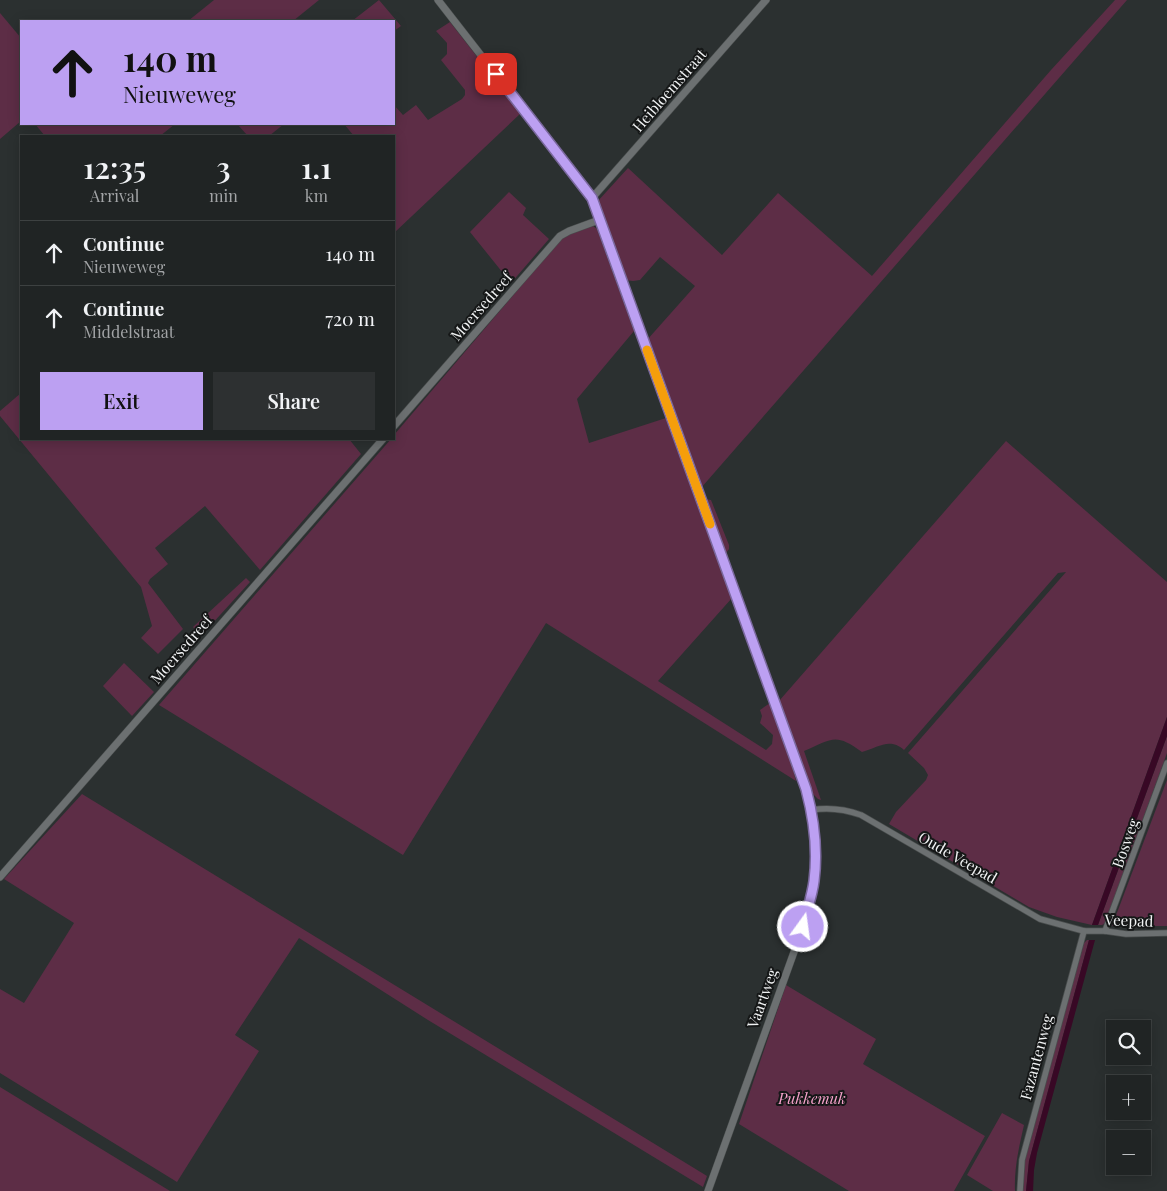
<!DOCTYPE html>
<meta charset="utf-8">
<style>
:root{--surface:#202424;--page:#2d3031;--text:#f1f3f6;--muted:#a2a4a6;--line:#3d4141;--accent:#bca0f2}
body{margin:0;font-family:"Playfair Display",serif;background:var(--page);color:var(--text);height:100vh;display:flex;flex-direction:column;font-size:19px;white-space:nowrap}
*{box-sizing:border-box;margin:0}
p{font-size:16px;color:var(--muted)}
.icon{flex:none;width:28px;height:28px;fill:none;stroke:currentColor;stroke-width:2;stroke-linecap:round;stroke-linejoin:round}
.map{position:relative;flex:1;overflow:hidden}
.sheet{position:absolute;left:20px;top:135px;width:375px;height:305px;display:flex;flex-direction:column;background:var(--surface);border-radius:0px;box-shadow:0 2px 12px #0003,0 0 0 1px var(--line)}
.sheet>*{flex:none}
.top-card{position:absolute;left:20px;top:20px;width:375px;height:105px;border-radius:0px;box-shadow:0 2px 12px #0003,0 0 0 1px var(--line);background:#bca0f2;color:#111;overflow:hidden}
.controls{position:absolute;left:1106px;top:1020px;display:grid;gap:10px}
.controls a{display:grid;place-items:center;width:45px;height:45px;border-radius:0px;background:var(--surface);box-shadow:0 2px 12px #0003,0 0 0 1px var(--line);font-size:25px}
.pin{position:absolute;display:grid;place-items:center;width:42px;height:42px;color:#fff;margin:-21px;border-radius:10px;box-shadow:0 2px 8px #0006}
.me{position:absolute;width:55px;margin:-28px;rotate:14deg;stroke-linejoin:round;filter:drop-shadow(0 0 4px #0008)}
.turn{display:flex;align-items:center;gap:18px;height:105px;padding:0 20px;font-size:22px}
.turn .icon{width:65px;height:65px;stroke-width:2.5}
.turn b{display:block;font-size:35px;line-height:42px}
.eta{display:flex;justify-content:space-evenly;align-items:center;height:85px;text-align:center}
.eta b{font-size:30px;font-weight:600;line-height:35px}
.cta{display:flex;gap:10px;margin-top:auto;padding:10px 20px}
.cta a{flex:1;height:58px;border-radius:0px;background:var(--accent);color:#111;font-size:20px;font-weight:600;line-height:58px;text-align:center}
.cta a+a{background:var(--page);color:var(--text)}
ul{padding:0;list-style:none}
li{display:flex;align-items:center;gap:15px;height:65px;padding:0 20px;border-top:1px solid var(--line)}
li div{flex:1}
li b{display:block;font-size:19px}
li em{font-style:normal}
.map>svg:first-child{display:block}
.green{fill:#5d2d46}
.water{fill:#380825}
.lines{fill:none;stroke-linecap:round;stroke-linejoin:round}
.minor-casing{stroke:#494d4d;stroke-width:7}
.tertiary-casing{stroke:#494d4d;stroke-width:8}
.minor{stroke:#6c7071;stroke-width:5.5}
.tertiary{stroke:#6c7071;stroke-width:7}
.route-casing{stroke:#7a689d;stroke-width:12}
.route{stroke:#bca0f2;stroke-width:9}
.slow{stroke:#f59e0b;stroke-width:9}
.labels{text-anchor:middle;dominant-baseline:central;stroke-width:4;stroke-linejoin:round;paint-order:stroke}
.street-label{font-size:15px;fill:#f1f3f4;stroke:#151717}
.park-label{font-size:15px;font-style:italic;fill:#f7a3cc;stroke:#151717}
</style>
<div class="map">
<svg width="1167" height="1191" viewBox="0 0 1167 1191">
<rect width="100%" height="100%" fill="#2b3030"/>
<!-- green -->
<g class="green">
<polygon points="214,0 319,0 293,21 188,21"/>
<polygon points="379,0 401,26 394,31 394,21 352,21"/>
<polygon points="1115,0 1127,0 701,488 647,340 695,286 660,257 640,280 633,281 625,280 597,202 628,168 722,255 778,193 872,276 1051,70"/>
<polygon points="0,13 21,38 21,121 0,139"/>
<polygon points="450,22 521,113 394,233 394,136 354,136 344,124 394,124 394,105 403,115 416,105 428,120 462,99 465,95 465,90 441,60 447,54 447,43 436,31"/>
<polygon points="35,124 175,124 160,136 45,136"/>
<polygon points="237,124 284,124 269,136 248,136"/>
<polygon points="509,192 526,208 523,215 549,239 511,283 470,232"/>
<polygon points="593,226 597,229 634,331 577,399 589,443 666,418 732,598 658,681 766,750 772,744 773,735 760,723 762,716 760,710 770,703 791,761 796,781 546,623 403,855 159,705 391,439 394,439 394,435 562,238 568,234"/>
<polygon points="21,393 21,439 349,439 361,454 260,570 205,506 155,548 168,564 150,579 148,583 183,629 158,654 141,638 152,626 141,587 0,416 0,411"/>
<path d="M1006 441 1167 582V717L1092 925 1057 917 1029 907 889 824 896 812 926 780 928 775 924 768 908 753 1066 572 1058 573 904 750C889 737 878 748 862 752 835 732 832 739 804 751L821 800 818 799 813 794 779 701Z"/>
<polygon points="705,499 711,500 729,545 729,549 726,553"/>
<polygon points="246,578 250,582 201,636 193,627"/>
<polygon points="124,663 154,692 132,716 103,686"/>
<polygon points="1167,736 1167,753 1105,923 1102,925 1098,925"/>
<polygon points="1167,780 1167,926 1112,926"/>
<polygon points="82,794 707,1176 703,1187 428,1020 299,938 235,1035 259,1051 177,1182 0,1073 0,989 24,1003 74,923 4,879"/>
<polygon points="1087,940 1089,940 1029,1161 1026,1191 1022,1191 1024,1165 1028,1145 1084,943"/>
<polygon points="786,985 876,1039 863,1064 985,1136 954,1191 849,1191 739,1124"/>
<polygon points="0,1087 170,1191 0,1191"/>
<path d="M1002 1113 1024 1125C1019 1147 1014 1168 1015 1191H993L967 1175Z"/>
</g>
<!-- water -->
<g class="water">
<polygon points="1167,717 1167,736 1098,925 1092,925"/>
<polygon points="1089,940 1095,940 1037,1153 1034,1170 1033,1191 1026,1191 1029,1161"/>
</g>
<g class="lines">
<!-- minor casing -->
<g class="minor-casing">
<g id="minor">
<path d="M812 810C830 807 844 809 861 815L1040 919 1084 931H1105L1126 934 1167 933"/>
<polyline points="1105,931 1167,763"/>
<polyline points="1020,1191 1022,1160 1084,931"/>
</g>
</g>
<!-- tertiary casing -->
<g class="tertiary-casing">
<g id="tertiary">
<polyline points="438,0 592,198 812,810 816,849 814,883 803,927 708,1191"/>
<polyline points="592,198 766,0"/>
<polyline points="394,426 560,236 569,231 599,220"/>
<polyline points="0,877 383,439"/>
</g>
</g>
<!-- minor -->
<use href="#minor" class="minor"/>
<!-- tertiary -->
<use href="#tertiary" class="tertiary"/>
</g>
<g class="lines">
<!-- route casing -->
<g class="route-casing">
<path id="route" d="M496 74 592 198 806 789C814 819 818 850 814 881 812 897 806 912 803 927"/>
</g>
<!-- route -->
<use href="#route" class="route"/>
<!-- slow -->
<polyline class="slow" points="647,350 710,524"/>
</g>
<g class="labels">
<!-- street labels -->
<g class="street-label">
<text transform="translate(669 90) rotate(-49)">Heibloemstraat</text>
<text transform="translate(481 306) rotate(-49)">Moersedreef</text>
<text transform="translate(181 649) rotate(-49)">Moersedreef</text>
<text transform="translate(1125 843) rotate(-70)">Bosweg</text>
<text transform="translate(958 857) rotate(30)">Oude Veepad</text>
<text transform="translate(1129 920) rotate(2)">Veepad</text>
<text transform="translate(762 998) rotate(-70)">Vaartweg</text>
<text transform="translate(1036 1057) rotate(-75)">Fazantenweg</text>
</g>
<!-- park labels -->
<g class="park-label">
<text x="812" y="1098">Pukkemuk</text>
</g>
</g>
</svg>
<div class="controls">
<a><svg class="icon" aria-label="search" viewBox="0 0 24 24"><circle cx="10" cy="10" r="6"/><path d="M15 15l6 6"/></svg></a>
<a>+</a>
<a>−</a>
</div>
<div class="pin" style="left:496px;top:74px;background:#d93025"><svg class="icon" aria-label="arrive" viewBox="0 0 24 24"><path d="M6 21V4h12l-3 4 3 4H6"/></svg></div>
<svg class="me" style="left:803px;top:927px" viewBox="-20 -20 40 40"><circle r="17" fill="#bca0f2" stroke="#fff" stroke-width="3"/><path d="M0-11L8 9 0 5-8 9z" fill="#fff"/></svg>
<div class="top-card">
<div class="turn"><svg class="icon" aria-label="ahead" viewBox="0 0 24 24"><path d="M12 20V5M6 11l6-6 6 6"/></svg><div><b>140 m</b>Nieuweweg</div></div>
</div>
<section class="sheet">
<div class="eta">
<div><b>12:35</b><p>Arrival</p></div>
<div><b>3</b><p>min</p></div>
<div><b>1.1</b><p>km</p></div>
</div>
<ul>
<li><svg class="icon" aria-label="ahead" viewBox="0 0 24 24"><path d="M12 20V5M6 11l6-6 6 6"/></svg><div><b>Continue</b><p>Nieuweweg</p></div><em>140 m</em></li>
<li><svg class="icon" aria-label="ahead" viewBox="0 0 24 24"><path d="M12 20V5M6 11l6-6 6 6"/></svg><div><b>Continue</b><p>Middelstraat</p></div><em>720 m</em></li>
</ul>
<div class="cta"><a>Exit</a><a>Share</a></div>
</section>
</div>
